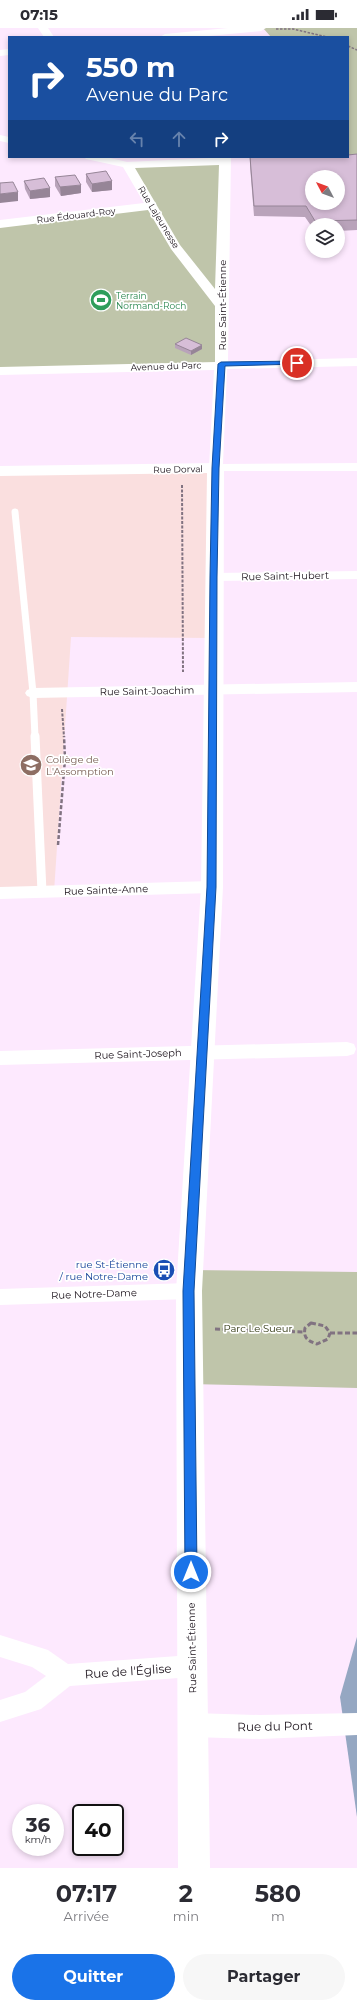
<!DOCTYPE html>
<html lang="fr">
<meta charset="utf-8">
<style>
:root{--surface:#fff;--page:#f7f7f7;--text:#2b2b33;--muted:#7c7c81;--accent:#1a73e8}
body{margin:0;font-family:Montserrat,sans-serif;background:var(--page);color:var(--text);height:100vh;display:flex;flex-direction:column;font-size:15px;white-space:nowrap}
*{box-sizing:border-box;margin:0}
p{font-size:13px;color:var(--muted)}
.icon{flex:none;width:22px;height:22px;fill:none;stroke:currentColor;stroke-width:2;stroke-linecap:round;stroke-linejoin:round}
.map{position:relative;height:1840px;overflow:hidden}
.details{display:flex;flex-direction:column;background:var(--surface);flex:1}
.details>*{flex:none}
.banner{position:absolute;left:8px;top:8px;width:341px;height:122px;border-radius:0px;box-shadow:0 2px 6px #0003;background:#1a4fa0;color:#fff;overflow:hidden}
.needle{width:26px;rotate:311deg}
.buttons{position:absolute;left:305px;top:142px;display:grid;gap:8px}
.buttons a{display:grid;place-items:center;width:40px;height:40px;border-radius:50%;background:var(--surface);box-shadow:0 2px 6px #0003;font-size:20px}
.speed{position:absolute;left:12px;top:1776px;display:flex;gap:8px;font-size:20px;font-weight:700;text-align:center}
.speed>*{display:grid;place-content:center;width:52px;height:52px;border-radius:50%;background:var(--surface);box-shadow:0 2px 6px #0003;line-height:1}
.speed small{font-size:10px;font-weight:400}
.speed .limit{border:2px solid #111;border-radius:6px;background:#fff;color:#111}
.pin{position:absolute;display:grid;place-items:center;width:34px;height:34px;color:#fff;margin:-17px;border:2px solid #fff;border-radius:50%;box-shadow:0 1px 4px #0007}
.me{position:absolute;width:44px;margin:-22px;rotate:0deg;stroke-linejoin:round;filter:drop-shadow(0 0 3px #0008)}
.turn{display:flex;align-items:center;gap:14px;height:84px;padding:0 12px;font-size:18px}
.turn .icon{width:52px;height:52px;stroke-width:2.5}
.turn b{display:block;font-size:28px;line-height:34px}
.lanes{display:flex;align-items:center;height:38px;padding:0 12px;background:#0003;justify-content:center;gap:20px;direction:ltr}
.lanes .off{opacity:.35}
.eta{display:flex;justify-content:space-evenly;align-items:center;height:68px;text-align:center}
.eta b{font-size:24px;font-weight:700;line-height:28px}
.primary-button{display:flex;gap:8px;margin-top:auto;padding:8px 12px}
.primary-button a{flex:1;height:46px;border-radius:24px;background:var(--accent);color:#fff;font-size:16px;font-weight:700;line-height:46px;text-align:center}
.primary-button a+a{background:var(--page);color:var(--text)}
.status{display:flex;justify-content:space-between;align-items:center;height:28px;padding:0 20px;background:var(--surface);direction:ltr}
.status svg{height:11px;fill:currentColor}
.map>svg:first-child{display:block}
.education{fill:#fadfdf}
.green{fill:#bfc5aa}
.water{fill:#95a7c2}
.lines{fill:none;stroke-linecap:round;stroke-linejoin:round}
.path-far3{stroke:#817381;stroke-width:1.5;stroke-dasharray:2.5 1.5;stroke-linecap:butt}
.path-far2{stroke:#817381;stroke-width:2;stroke-dasharray:3 1.5;stroke-linecap:butt}
.path-far1{stroke:#817381;stroke-width:2.5;stroke-dasharray:4 2;stroke-linecap:butt}
.path{stroke:#817381;stroke-width:3;stroke-dasharray:5 2.5;stroke-linecap:butt}
.lane-far1{stroke:#fff;stroke-width:7}
.lane{stroke:#fff;stroke-width:9}
.street{fill:#fff;fill-rule:evenodd}
.secondary{fill:#fff;fill-rule:evenodd}
.wall{fill:#b9a3ba}
.shaded-wall{fill:#968597}
.building{fill:#d7bed8;stroke:#968597;fill-rule:evenodd}
.route{fill:#1a73e8;stroke:#114b97}
.labels{text-anchor:middle;dominant-baseline:central;stroke-width:3.5;stroke-linejoin:round;paint-order:stroke}
.far-street-label{font-size:9px;fill:#191019;stroke:#fff}
.far-leisure-label{font-size:9px;fill:#27864d;stroke:#fff;text-anchor:start}
.street-label{font-size:10px;fill:#191019;stroke:#fff}
.education-label{font-size:10px;fill:#785e54;stroke:#fff;text-anchor:start}
.transit-label{font-size:10px;fill:#164399;stroke:#fff;text-anchor:end}
.park-label{font-size:10px;fill:#2b320b;stroke:#fff}
.near-street-label{font-size:12px;fill:#191019;stroke:#fff}
</style>
<div class="status"><b>07:15</b><svg viewBox="0 0 49 12"><path d="M0 12V9h3v3zM5 12V6h3v6zM10 12V3h3v9zM15 12V0h3v12zM26 1h20v11H26zM47 4h2v5h-2z"/></svg></div>
<div class="map">
<svg width="357" height="1840" viewBox="0 0 357 1840">
<rect width="100%" height="100%" fill="#fde9fe"/>
<!-- education -->
<polygon class="education" points="216,440 214,610 71,609 54,864 0,865 0,444"/>
<!-- green -->
<g class="green">
<polygon points="263,0 357,0 357,127 348,127 348,9 271,9"/>
<polygon points="224,133 221,336 0,343 0,196 152,178 127,137"/>
<polygon points="190,1242 357,1244 357,1360 189,1356"/>
</g>
<!-- water -->
<polygon class="water" points="357,1609 357,1789 340,1669"/>
<g class="lines">
<!-- path-far3 -->
<g class="path-far3">
<polyline points="276,1 293,1 327,9"/>
<polyline points="348,18 357,22"/>
</g>
<!-- path-far2 -->
<g class="path-far2">
<polyline points="182,457 183,644"/>
<polyline points="62,681 64,709"/>
</g>
<!-- path-far1 -->
<polyline class="path-far1" points="58,817 65,731 64,708"/>
<!-- path -->
<g class="path">
<path d="M311 1295 325 1298 330 1305 328 1311 317 1316C308 1313 303 1310 305 1300Z"/>
<polyline points="215,1301 304,1304"/>
<polyline points="330,1305 357,1305"/>
</g>
<!-- lane-far1 -->
<polyline class="lane-far1" points="15,484 33,665 35,709"/>
<!-- lane -->
<polyline class="lane" points="35,708 42,864"/>
<!-- street -->
<g class="street">
<polygon points="38,0 48,0 54,9 44,9"/>
<polygon points="228,0 266,0 261,3 198,9 160,9 165,6"/>
<polygon points="9,21 9,27 0,28 0,22"/>
<polygon points="0,107 9,109 9,115 0,113"/>
<path d="M84 129H106L127 134 231 129 228 333 357 330V338L227 341 223 436 357 435V443H211L209 440 214 342 0 347V339L215 334V278L171 221 148 182 0 200V192L144 175 123 139 86 131ZM219 137 215 261 180 217 135 140Z"/>
<polygon points="357,543 357,551 213,553 208,552 206,549 208,546 213,545"/>
<polygon points="357,654 357,664 33,670 27,668 25,665 27,662 33,660"/>
<polygon points="212,853 218,855 221,859 218,863 212,865 0,871 0,859"/>
<polygon points="347,1014 354,1016 356,1021 354,1026 347,1028 0,1037 0,1023"/>
<polygon points="189,1255 196,1257 199,1263 196,1269 189,1271 0,1277 0,1261"/>
<polygon points="0,1607 48,1622 68,1636 192,1627 201,1630 204,1638 201,1646 192,1649 70,1658 41,1681 0,1694 0,1672 25,1664 46,1648 32,1639 0,1629"/>
<polygon points="193,1685 260,1687 357,1685 357,1707 260,1711 193,1709 184,1705 181,1697 184,1689"/>
</g>
<!-- secondary -->
<polygon class="secondary" points="216,435 222,436 224,440 223,859 202,1263 210,1840 178,1840 176,1263 201,859 207,445 0,448 0,438"/>
</g>
<!-- wall -->
<g class="wall">
<polygon points="357,126 357,202 338,203 338,197 312,197 312,199 305,189 254,188 250,138 250,129"/>
<polygon points="86,146 112,153 112,162 92,164 86,154"/>
<polygon points="55,149 81,165 61,168 55,158"/>
<polygon points="24,153 50,169 30,171 25,161"/>
<polygon points="175,316 202,321 191,327 175,320"/>
</g>
<!-- shaded-wall -->
<g class="shaded-wall">
<polygon points="112,153 112,162 92,164 92,156"/>
<polygon points="81,157 81,165 61,168 60,159"/>
<polygon points="50,160 50,169 30,171 30,163"/>
<polygon points="18,164 18,173 0,175 0,166"/>
<polygon points="202,317 202,321 191,327 191,323"/>
</g>
<!-- building -->
<g class="building">
<path d="M357 126V192L315 193 306 178H254L250 129H348V127ZM312 149H338V175H312Z"/>
<polygon points="106,143 112,153 92,156 86,146"/>
<polygon points="75,147 81,157 60,159 55,149"/>
<polygon points="44,150 50,160 30,163 24,153"/>
<polygon points="13,154 18,164 0,166 0,155"/>
<polygon points="186,310 202,317 191,323 175,316"/>
</g>
<!-- route -->
<polygon class="route" points="297,333 299,333 299,336 225,338 219,440 217,549 216,859 194,1263 197,1544 195,1548 191,1549 187,1548 185,1544 183,1263 207,859 210,549 212,440 218,336 221,334"/>
<!-- icons -->
<defs>
<g id="stadium-disc" transform="scale(1.15)"><circle r="9.5" fill="#2e9e5b" stroke="#fff"/><path d="M0-5a6.5 5 0 1 0 0 10a6.5 5 0 1 0 0-10ZM-3.5-1.8h7v3.6h-7Z" fill="#fff"/></g>
<g id="school-disc" transform="scale(1.15)"><circle r="9.5" fill="#8d6e63" stroke="#fff"/><path d="M0-5L7-2L0 1L-7-2ZM-4 1L0 2.5L4 1V4Q0 6-4 4Z" fill="#fff"/></g>
<g id="bus-disc" transform="scale(1.15)"><circle r="9.5" fill="#1a4fb4" stroke="#fff"/><path d="M-5-6H5V4H4V6H2V4H-2V6H-4V4H-5ZM-3.5-4V0h7V-4ZM-3.5 1.2v1.5H-2V1.2ZM2 1.2v1.5H3.5V1.2Z" fill="#fff"/></g>
</defs>
<g fill-rule="evenodd">
<use href="#stadium-disc" x="101" y="272"/>
<use href="#school-disc" x="31" y="737"/>
<use href="#bus-disc" x="164" y="1242"/>
</g>
<g class="labels">
<!-- far-street labels -->
<g class="far-street-label">
<text transform="translate(76 187) rotate(-7)">Rue Édouard-Roy</text>
<text transform="translate(159 189) rotate(59)">Rue Lajeunesse</text>
<text transform="translate(166 338) rotate(-2)">Avenue du Parc</text>
<text transform="translate(178 441) rotate(-1)">Rue Dorval</text>
</g>
<!-- far-leisure labels -->
<g class="far-leisure-label">
<text x="116" y="267">Terrain<tspan x="116" dy="10">Normand-Roch</tspan></text>
</g>
<!-- street labels -->
<g class="street-label">
<text transform="translate(222 277) rotate(-90)">Rue Saint-Étienne</text>
<text transform="translate(285 548) rotate(-1)">Rue Saint-Hubert</text>
<text transform="translate(147 663) rotate(-1)">Rue Saint-Joachim</text>
<text transform="translate(106 862) rotate(-2)">Rue Sainte-Anne</text>
<text transform="translate(138 1026) rotate(-2)">Rue Saint-Joseph</text>
<text transform="translate(94 1266) rotate(-2)">Rue Notre-Dame</text>
<text transform="translate(192 1620) rotate(-91)">Rue Saint-Étienne</text>
</g>
<!-- education labels -->
<g class="education-label">
<text x="46" y="731">Collège de<tspan x="46" dy="12">L'Assomption</tspan></text>
</g>
<!-- transit labels -->
<g class="transit-label">
<text x="148" y="1236">rue St-Étienne<tspan x="148" dy="12">/ rue Notre-Dame</tspan></text>
</g>
<!-- park labels -->
<g class="park-label">
<text x="258" y="1300">Parc Le Sueur</text>
</g>
<!-- near-street labels -->
<g class="near-street-label">
<text transform="translate(128 1643) rotate(-4)">Rue de l'Église</text>
<text transform="translate(275 1698) rotate(-1)">Rue du Pont</text>
</g>
</g>
</svg>
<div class="buttons">
<a><svg class="needle" viewBox="-14 -14 28 28"><path d="M0-13l5 13h-10z" fill="#e53935"/><path d="M0 13l5-13h-10z" fill="#7c7c81"/></svg></a>
<a><svg class="icon" aria-label="layers" viewBox="0 0 24 24"><path d="M12 4l9 5-9 5-9-5zM3 14l9 5 9-5"/></svg></a>
</div>
<div class="speed"><div>36<small>km/h</small></div><div class="limit">40</div></div>
<div class="pin" style="left:297px;top:335px;background:#d93025"><svg class="icon" aria-label="arrive" viewBox="0 0 24 24"><path d="M6 21V4h12l-3 4 3 4H6"/></svg></div>
<svg class="me" style="left:191px;top:1544px" viewBox="-20 -20 40 40"><circle r="17" fill="#1a73e8" stroke="#fff" stroke-width="3"/><path d="M0-11L8 9 0 5-8 9z" fill="#fff"/></svg>
<div class="banner">
<div class="turn"><svg class="icon" aria-label="right" viewBox="0 0 24 24"><path d="M7 20v-9h11M14 6l5 5-5 5"/></svg><div><b>550 m</b>Avenue du Parc</div></div>
<div class="lanes"><svg class="icon off" aria-label="left" viewBox="0 0 24 24"><path d="M17 20v-9H6M10 6l-5 5 5 5"/></svg><svg class="icon off" aria-label="ahead" viewBox="0 0 24 24"><path d="M12 20V5M6 11l6-6 6 6"/></svg><svg class="icon" aria-label="right" viewBox="0 0 24 24"><path d="M7 20v-9h11M14 6l5 5-5 5"/></svg></div>
</div>
</div>
<section class="details">
<div class="eta">
<div><b>07:17</b><p>Arrivée</p></div>
<div><b>2</b><p>min</p></div>
<div><b>580</b><p>m</p></div>
</div>
<div class="primary-button"><a>Quitter</a><a>Partager</a></div>
</section>
